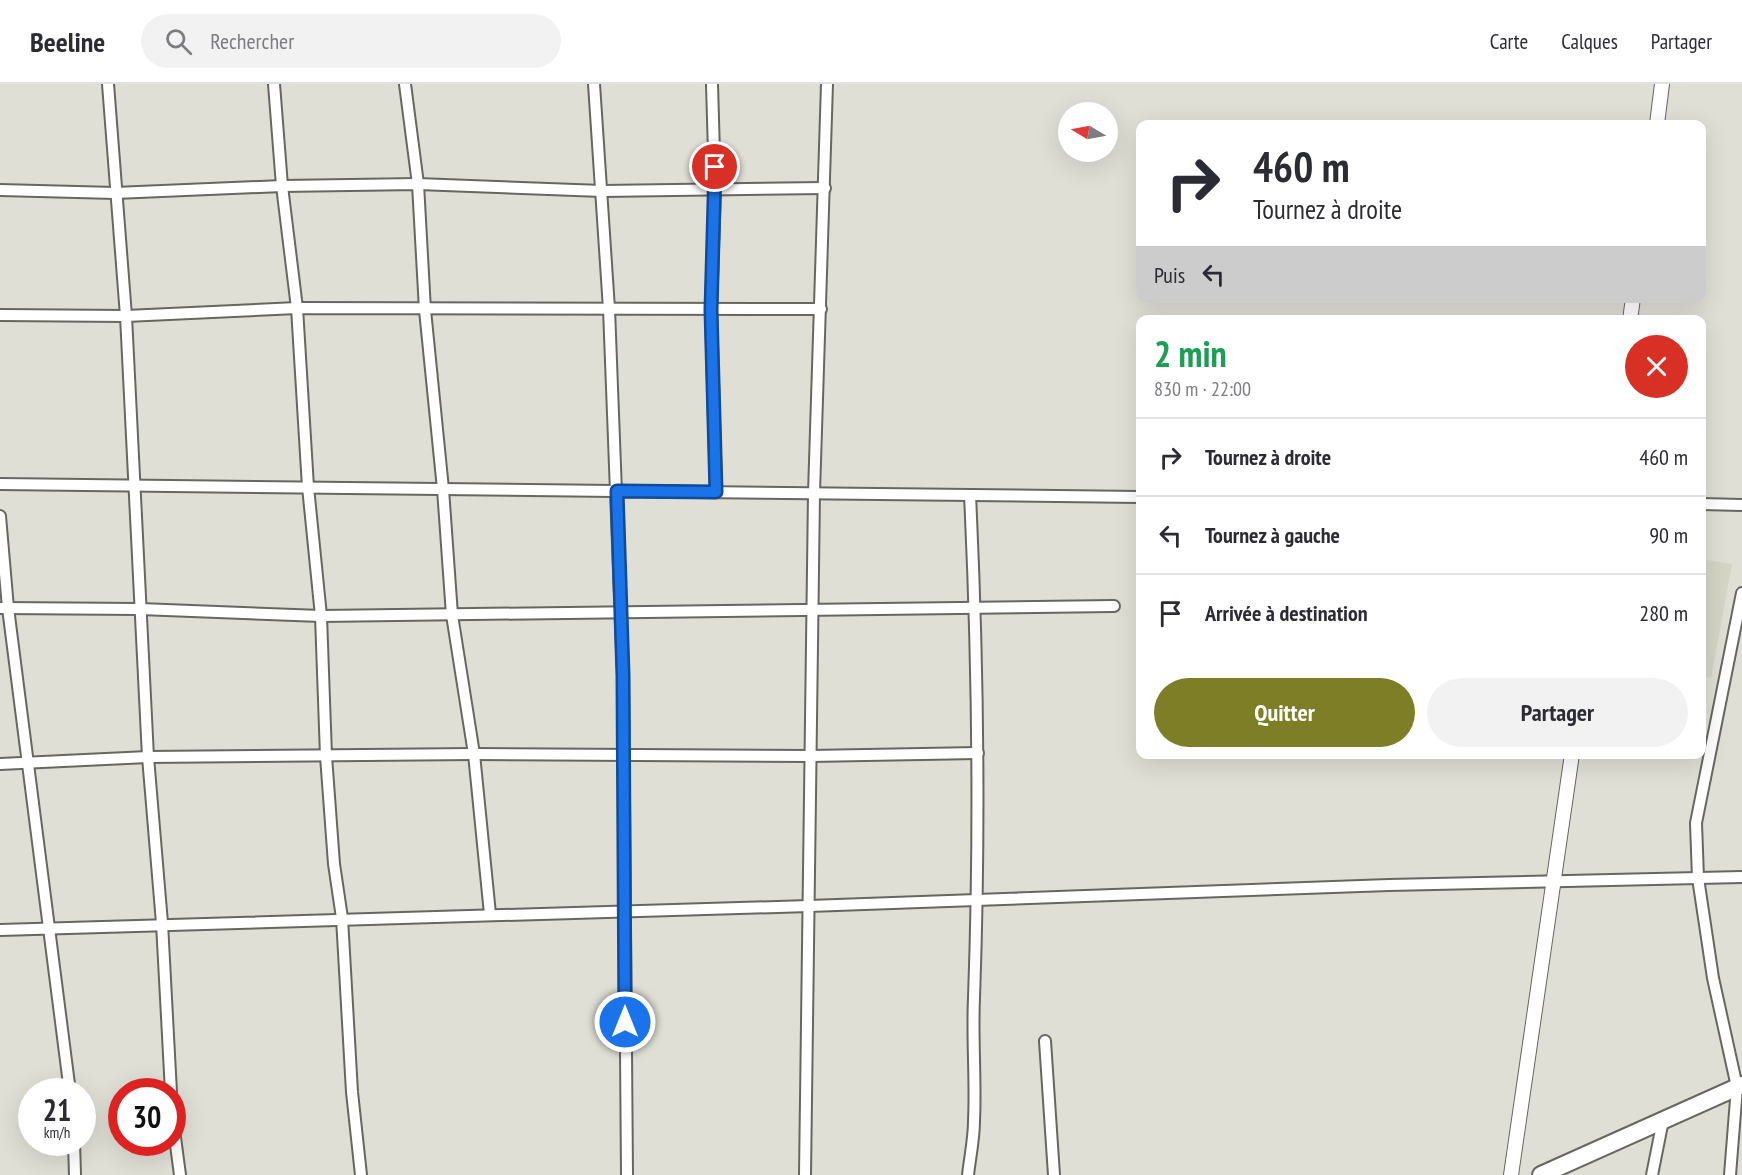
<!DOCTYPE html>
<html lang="fr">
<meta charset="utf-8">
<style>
:root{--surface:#fff;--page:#f2f2f3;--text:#2b2b33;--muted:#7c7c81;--line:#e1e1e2;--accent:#7e7e27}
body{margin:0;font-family:"PT Sans Narrow",sans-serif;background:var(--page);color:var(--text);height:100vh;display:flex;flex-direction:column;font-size:22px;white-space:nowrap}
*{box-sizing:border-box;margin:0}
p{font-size:20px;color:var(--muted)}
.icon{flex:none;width:33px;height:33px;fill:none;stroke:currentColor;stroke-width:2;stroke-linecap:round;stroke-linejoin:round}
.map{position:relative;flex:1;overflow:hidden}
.details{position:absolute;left:1136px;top:231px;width:570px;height:444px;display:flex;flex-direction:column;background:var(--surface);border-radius:12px;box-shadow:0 6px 24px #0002}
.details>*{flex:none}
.banner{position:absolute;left:1136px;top:36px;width:570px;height:183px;border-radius:12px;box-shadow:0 6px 24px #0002;background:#fff;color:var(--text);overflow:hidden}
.needle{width:39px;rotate:280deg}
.fabs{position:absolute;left:1058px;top:18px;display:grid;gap:12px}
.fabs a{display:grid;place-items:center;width:60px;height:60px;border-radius:50%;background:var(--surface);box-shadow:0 6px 24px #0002;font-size:30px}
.speed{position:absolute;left:18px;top:994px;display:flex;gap:12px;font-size:30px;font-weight:700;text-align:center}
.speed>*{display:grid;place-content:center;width:78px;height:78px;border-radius:50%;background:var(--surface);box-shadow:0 6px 24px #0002;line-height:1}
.speed small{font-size:15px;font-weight:400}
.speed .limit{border:9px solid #d22;background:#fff;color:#111}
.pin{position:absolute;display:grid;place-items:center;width:51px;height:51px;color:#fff;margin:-26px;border:3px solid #fff;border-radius:50%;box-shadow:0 2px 6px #0007}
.me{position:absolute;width:66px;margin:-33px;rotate:0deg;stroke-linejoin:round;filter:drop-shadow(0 0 4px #0008)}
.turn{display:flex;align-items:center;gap:21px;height:126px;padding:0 18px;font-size:27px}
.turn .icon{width:78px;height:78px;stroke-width:2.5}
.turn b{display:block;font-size:42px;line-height:51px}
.then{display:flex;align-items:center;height:57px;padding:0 18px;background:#0003;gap:12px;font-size:22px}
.round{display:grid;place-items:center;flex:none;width:63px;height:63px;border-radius:32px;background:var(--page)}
.summary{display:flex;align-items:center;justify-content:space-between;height:102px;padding:0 18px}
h1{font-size:36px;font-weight:800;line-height:45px;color:#1e9e55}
.action{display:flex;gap:12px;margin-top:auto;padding:12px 18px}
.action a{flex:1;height:69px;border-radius:36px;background:var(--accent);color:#fff;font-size:24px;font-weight:800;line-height:69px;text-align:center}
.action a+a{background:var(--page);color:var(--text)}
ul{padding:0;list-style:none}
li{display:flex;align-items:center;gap:18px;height:78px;padding:0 18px;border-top:2px solid var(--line)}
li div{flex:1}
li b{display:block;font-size:22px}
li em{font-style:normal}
header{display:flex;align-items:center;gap:36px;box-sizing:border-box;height:84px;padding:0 30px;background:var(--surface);border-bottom:2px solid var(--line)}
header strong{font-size:28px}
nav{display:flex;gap:33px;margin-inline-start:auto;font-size:21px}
.search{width:420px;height:54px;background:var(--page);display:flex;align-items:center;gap:15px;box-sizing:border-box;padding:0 21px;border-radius:33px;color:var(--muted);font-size:22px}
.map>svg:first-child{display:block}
.built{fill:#d4d5c4}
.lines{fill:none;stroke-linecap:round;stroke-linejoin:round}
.minor-casing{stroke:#67675f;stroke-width:14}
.major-casing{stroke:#67675f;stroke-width:16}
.highway-casing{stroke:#67675f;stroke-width:20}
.minor{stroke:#fff;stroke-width:10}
.major{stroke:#fff;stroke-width:14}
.highway{stroke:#fff;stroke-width:16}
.route-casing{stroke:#114b97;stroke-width:15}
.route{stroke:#1a73e8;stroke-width:10}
</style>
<header>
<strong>Beeline</strong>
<div class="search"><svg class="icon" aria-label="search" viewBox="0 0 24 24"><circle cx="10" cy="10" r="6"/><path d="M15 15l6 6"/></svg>Rechercher</div>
<nav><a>Carte</a><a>Calques</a><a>Partager</a></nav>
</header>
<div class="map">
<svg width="1742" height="1091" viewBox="0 0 1742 1091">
<rect width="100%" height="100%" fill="#dfdfd6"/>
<!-- built -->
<polygon class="built" points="1701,475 1732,480 1711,594 1701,592"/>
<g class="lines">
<!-- minor casing -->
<g class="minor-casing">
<g id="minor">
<polyline points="108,0 126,232 148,673 162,839 171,1008"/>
<polyline points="274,0 282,102 297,224 308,403 321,532 326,672 334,780 342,834 352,1008 361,1091"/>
<polyline points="405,0 418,100 425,226 443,405 452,531 474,670 490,830"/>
<polyline points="594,0 609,225 623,591 627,1091"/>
<polyline points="712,0 715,104 711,226 716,408"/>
<polyline points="0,106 115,109 282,102 418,100 602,107 825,104"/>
<polyline points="0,231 126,232 297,224 821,225"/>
<polyline points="0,400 1140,413"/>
<polyline points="1701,420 1742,421"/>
<polyline points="0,432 8,524 70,1008"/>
<polyline points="0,524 140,525 321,532 1114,522"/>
<polyline points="0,680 148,673 474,670 810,672 978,669"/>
<polyline points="0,846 809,822 1389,801 1742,793"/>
<polyline points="1045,957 1054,1091"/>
<polyline points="172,1031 180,1091"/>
<polyline points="74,1059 75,1091"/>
<polyline points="805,1091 814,409 827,0"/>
<path d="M968 1091C970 1073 974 1055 974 1037 976 996 972 955 974 914 980 746 978 579 970 411"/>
<polyline points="1652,1091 1663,1036"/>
<polyline points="1730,1091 1737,1003 1713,894 1698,794 1696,739 1742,509"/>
</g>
</g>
<!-- major casing -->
<g class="major-casing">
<g id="major">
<polyline points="1657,40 1662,0"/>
<polyline points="1630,236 1633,214"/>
<polyline points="1511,1091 1572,670"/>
</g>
</g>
<!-- highway casing -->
<g class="highway-casing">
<polyline id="highway" points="1541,1091 1742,1001"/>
</g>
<!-- minor -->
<use href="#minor" class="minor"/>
<!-- major -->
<use href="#major" class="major"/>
<!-- highway -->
<use href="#highway" class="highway"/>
</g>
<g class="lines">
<!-- route casing -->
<g class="route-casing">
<polyline id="route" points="625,938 623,591 617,407 716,408 711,226 715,83"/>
</g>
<!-- route -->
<use href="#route" class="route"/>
</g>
</svg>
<div class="fabs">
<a><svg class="needle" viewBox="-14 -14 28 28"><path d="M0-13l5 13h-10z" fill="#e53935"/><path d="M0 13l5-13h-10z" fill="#7c7c81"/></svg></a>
</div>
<div class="speed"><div>21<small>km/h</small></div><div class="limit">30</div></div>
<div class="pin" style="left:715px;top:83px;background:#d93025"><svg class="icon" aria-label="arrive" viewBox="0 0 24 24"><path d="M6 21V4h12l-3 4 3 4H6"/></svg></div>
<svg class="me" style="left:625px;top:938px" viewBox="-20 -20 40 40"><circle r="17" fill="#1a73e8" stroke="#fff" stroke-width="3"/><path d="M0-11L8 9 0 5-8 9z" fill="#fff"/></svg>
<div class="banner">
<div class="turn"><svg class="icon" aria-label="right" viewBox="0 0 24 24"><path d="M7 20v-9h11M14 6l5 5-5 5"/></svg><div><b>460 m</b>Tournez à droite</div></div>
<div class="then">Puis<svg class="icon" aria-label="left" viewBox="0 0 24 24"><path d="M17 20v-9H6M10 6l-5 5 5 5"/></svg></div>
</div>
<section class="details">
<div class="summary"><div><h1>2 min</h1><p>830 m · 22:00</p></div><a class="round" style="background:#d93025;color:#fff"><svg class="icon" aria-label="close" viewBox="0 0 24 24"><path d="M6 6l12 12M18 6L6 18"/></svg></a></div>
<ul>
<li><svg class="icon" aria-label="right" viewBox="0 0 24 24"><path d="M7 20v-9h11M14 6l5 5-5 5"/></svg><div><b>Tournez à droite</b></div><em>460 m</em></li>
<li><svg class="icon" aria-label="left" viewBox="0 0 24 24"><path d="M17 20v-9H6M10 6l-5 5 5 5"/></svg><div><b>Tournez à gauche</b></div><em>90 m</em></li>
<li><svg class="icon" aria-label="arrive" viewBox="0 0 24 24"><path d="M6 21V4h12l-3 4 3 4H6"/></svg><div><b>Arrivée à destination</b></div><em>280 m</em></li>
</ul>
<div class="action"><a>Quitter</a><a>Partager</a></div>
</section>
</div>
